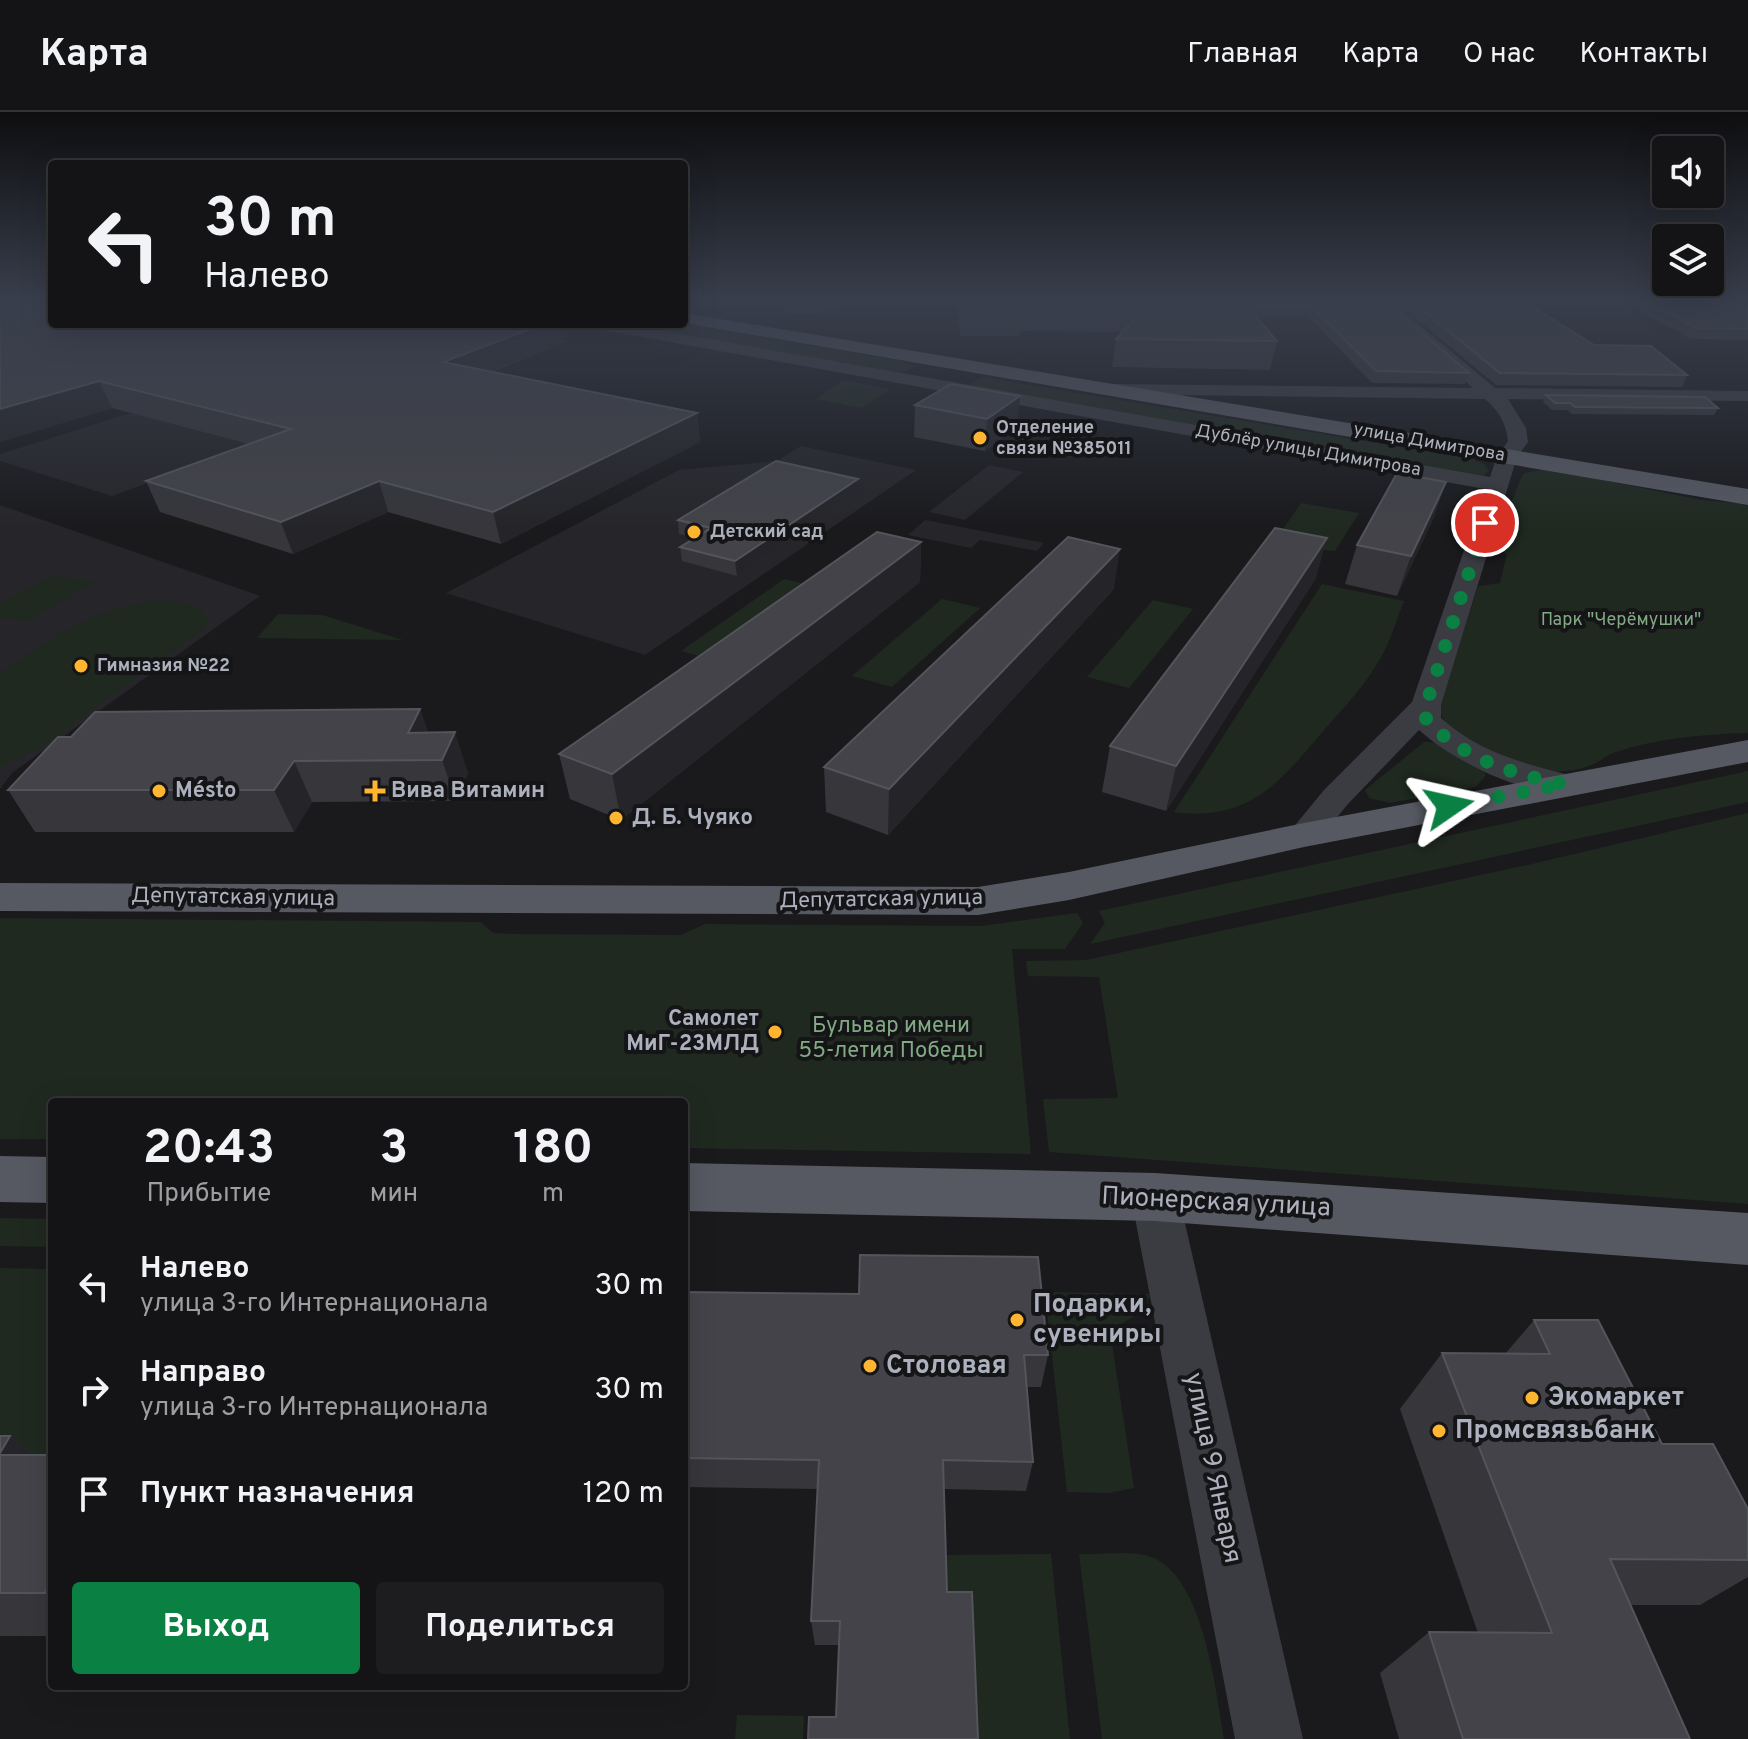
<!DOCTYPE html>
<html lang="ru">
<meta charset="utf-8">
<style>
:root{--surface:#141416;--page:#1d1d1f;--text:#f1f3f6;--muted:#9d9ea1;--line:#333335;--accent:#0b8043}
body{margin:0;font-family:Overpass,sans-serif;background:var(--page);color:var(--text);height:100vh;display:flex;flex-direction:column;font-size:30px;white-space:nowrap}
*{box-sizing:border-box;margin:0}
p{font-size:26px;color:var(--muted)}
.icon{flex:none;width:44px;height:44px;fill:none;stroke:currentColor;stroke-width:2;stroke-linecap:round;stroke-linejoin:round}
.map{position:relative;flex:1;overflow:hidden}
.drawer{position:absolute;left:48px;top:986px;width:640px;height:592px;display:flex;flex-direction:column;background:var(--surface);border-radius:8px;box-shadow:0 8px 32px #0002,0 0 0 2px var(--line)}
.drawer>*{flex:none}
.guide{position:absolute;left:48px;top:48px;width:640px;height:168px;border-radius:8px;box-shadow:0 8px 32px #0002,0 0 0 2px var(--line);background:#141416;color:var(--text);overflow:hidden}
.tools{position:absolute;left:1652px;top:24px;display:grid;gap:16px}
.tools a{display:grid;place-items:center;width:72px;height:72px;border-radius:8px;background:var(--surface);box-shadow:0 8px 32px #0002,0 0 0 2px var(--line);font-size:40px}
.pin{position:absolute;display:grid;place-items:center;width:68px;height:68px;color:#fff;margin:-34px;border:4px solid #fff;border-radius:50%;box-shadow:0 2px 8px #0007}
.me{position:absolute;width:88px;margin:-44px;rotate:79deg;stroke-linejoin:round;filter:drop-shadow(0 0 6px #0008)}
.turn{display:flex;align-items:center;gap:28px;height:168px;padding:0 24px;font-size:36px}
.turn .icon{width:104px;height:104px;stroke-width:2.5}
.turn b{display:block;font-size:56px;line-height:68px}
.eta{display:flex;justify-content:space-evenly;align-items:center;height:136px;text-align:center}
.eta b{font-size:48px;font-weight:700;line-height:56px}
.button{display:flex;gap:16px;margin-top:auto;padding:16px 24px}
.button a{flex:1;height:92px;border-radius:8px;background:var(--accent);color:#fff;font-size:32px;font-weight:700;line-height:92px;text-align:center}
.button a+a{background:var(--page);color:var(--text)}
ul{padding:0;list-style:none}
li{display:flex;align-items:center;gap:24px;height:104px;padding:0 24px}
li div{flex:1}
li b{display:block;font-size:30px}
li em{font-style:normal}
header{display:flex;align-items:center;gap:48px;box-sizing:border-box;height:112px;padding:0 40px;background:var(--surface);border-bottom:2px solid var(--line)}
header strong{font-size:38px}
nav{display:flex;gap:44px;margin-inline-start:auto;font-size:28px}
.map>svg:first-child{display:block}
.built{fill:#26262a}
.green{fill:#1f2920}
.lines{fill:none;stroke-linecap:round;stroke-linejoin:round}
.minor{fill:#3b3c42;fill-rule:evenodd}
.major{fill:#565962;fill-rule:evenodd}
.wall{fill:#36363b}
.shaded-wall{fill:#252529}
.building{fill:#434349;stroke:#53555b;stroke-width:2}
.route{stroke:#0b8043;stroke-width:14;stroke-dasharray:0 25.2}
.poi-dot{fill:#ffb530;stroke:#151518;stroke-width:3}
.labels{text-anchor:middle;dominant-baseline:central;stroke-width:8;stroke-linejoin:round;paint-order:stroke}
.far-poi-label{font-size:18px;font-weight:bold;fill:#acb1bd;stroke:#151518;text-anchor:start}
.far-street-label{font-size:18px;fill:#acb1bd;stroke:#151518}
.far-park-label{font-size:18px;fill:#81aa83;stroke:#151518}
.poi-label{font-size:22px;font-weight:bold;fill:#acb1bd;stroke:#151518;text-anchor:start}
.street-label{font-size:22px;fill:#acb1bd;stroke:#151518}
.park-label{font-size:22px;fill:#81aa83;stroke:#151518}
.near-street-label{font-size:26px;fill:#acb1bd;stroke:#151518}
.near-poi-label{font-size:26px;font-weight:bold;fill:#acb1bd;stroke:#151518;text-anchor:start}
</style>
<header>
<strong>Карта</strong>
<nav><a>Главная</a><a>Карта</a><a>О нас</a><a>Контакты</a></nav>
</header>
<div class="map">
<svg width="1748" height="1627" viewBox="0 0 1748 1627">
<rect width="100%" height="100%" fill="#1a1a1d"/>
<!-- built -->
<g class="built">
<polygon points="450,261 112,384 0,349 0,342 252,263"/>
<polygon points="801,334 916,358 645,543 446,481 679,358 777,349"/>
<polygon points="989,353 1023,360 965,408 929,400"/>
<polygon points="0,393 260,484 12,661 0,677"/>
<polygon points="925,408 1044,431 1037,439 980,428 971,436 908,423"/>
</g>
<!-- green -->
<g class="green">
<polygon points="610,212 684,212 900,249 916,254 896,263"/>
<polygon points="982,265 1472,347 1484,352 1489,359 1483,364 1315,337 1313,331 1293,328 1287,332 1283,331 1284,326 1260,322 1253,326 967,275"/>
<polygon points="843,268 891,277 861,296 816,287"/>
<path d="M1548 357 1701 388 1748 392V621C1706 622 1660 626 1619 639 1609 641 1601 649 1592 653 1548 670 1500 652 1464 626 1449 614 1437 609 1442 588L1478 474 1500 471 1507 442 1495 436 1496 432 1510 431 1514 419 1502 414 1521 366 1524 361Z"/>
<polygon points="1301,391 1359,401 1335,439 1273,432"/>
<polygon points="51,464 95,470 27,509 0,505 0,491"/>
<polygon points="784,467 819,475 716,549 681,539"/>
<path d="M1322 472 1404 489C1396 509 1389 534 1377 552 1361 579 1339 600 1319 624 1277 674 1245 710 1174 700Z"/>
<polygon points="942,487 980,496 892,575 852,564"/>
<polygon points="1153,488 1193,497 1129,576 1087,565"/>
<path d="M167 489C183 490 200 491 208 506L205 516 41 635 0 655V560C53 527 102 489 167 489Z"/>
<polygon points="278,502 322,503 403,528 257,526"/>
<path d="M1424 630C1443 629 1477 647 1486 663L1476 675 1390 691 1369 686 1365 678Z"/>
<polygon points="1748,659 1748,690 1090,832 1105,811 1099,799"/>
<polygon points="1748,701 1748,1092 1049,1040 1043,987 1118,986 1099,865 1028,864 1026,849 1086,848 1532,752"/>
<polygon points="1077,801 1083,811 1065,837 1012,837 1031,1042 684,1036 684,990 52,990 52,1027 0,1027 0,806 481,810 493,821 512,822 681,823 705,812 981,814"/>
<polygon points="0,1106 52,1107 52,1135 0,1134"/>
<polygon points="0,1156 52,1157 52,1363 0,1363"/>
<polygon points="1045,1180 1152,1182 1135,1204 1110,1218 1134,1376 1109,1381 1067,1380"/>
<polygon points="1051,1442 1070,1627 974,1627 947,1501 944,1443"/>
<path d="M1079 1442C1100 1443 1128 1438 1148 1444 1203 1459 1216 1579 1224 1627H1102Z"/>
<polygon points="737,1603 804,1604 803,1627 735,1627"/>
</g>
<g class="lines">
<!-- minor -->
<g class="minor">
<path d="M1375 189H1391L1495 276 1748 279V289L1508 287 1526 316 1528 330 1517 345 1441 593V606C1481 642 1526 652 1578 665L1582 672 1578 679C1533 690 1451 648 1419 618L1348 692 1316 731 1304 734 1292 731 1287 723 1324 678 1412 590 1485 377 598 217 590 212H624L1490 365 1497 344 1508 329C1506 311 1499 299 1485 287L1108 282 1099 277 1108 272 1473 276Z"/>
<polygon points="1155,1064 1172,1070 1179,1085 1303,1627 1235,1627 1131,1085 1138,1070"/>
</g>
<!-- major -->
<g class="major">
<polygon points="684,201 1748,377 1748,393 684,211"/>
<polygon points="1748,628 1748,650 1304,735 1069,788 978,803 0,799 0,771 978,775 1069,760 1304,711"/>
<polygon points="0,1044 52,1045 52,1091 0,1090"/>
<polygon points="684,1051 1155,1061 1748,1101 1748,1153 1155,1109 684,1099"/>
</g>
</g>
<!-- wall -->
<g class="wall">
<polygon points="0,189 568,229 492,260 697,301 700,330 501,432 388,400 293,442 160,400 146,369 249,332 112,296 0,330"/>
<polygon points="767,189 849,189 848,195 837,199 817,199 816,202 785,202 784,189"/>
<polygon points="957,189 1385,189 1469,261 1465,272 1372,271 1308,204 1256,204 1277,229 1270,258 1112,255 1116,227 1123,220 1020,219 1020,224 960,224"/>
<polygon points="1395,189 1524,189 1594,233 1687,263 1682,275 1496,273"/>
<polygon points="1622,189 1748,189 1748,228 1691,227"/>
<polygon points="951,272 1017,315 985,339 914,325 915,293"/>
<polygon points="1546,283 1718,296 1714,303 1572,302 1567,298 1552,298 1543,290"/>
<polygon points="1446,370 1433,407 1397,484 1345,472 1357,433"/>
<polygon points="859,380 737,464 682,449 680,435 695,426 679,422 678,408"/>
<polygon points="921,430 920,470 621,708 570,687 559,642"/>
<polygon points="1316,466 1166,699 1102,680 1110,634"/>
<polygon points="1114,477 888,723 826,700 824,655"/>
<polygon points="420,597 428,621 468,661 456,689 312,690 294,720 35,720 8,678 71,625"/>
<polygon points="684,1180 1048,1243 1041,1275 1026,1275 1033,1350 1026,1379 944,1377 836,1605 839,1533 815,1533 811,1509 818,1377 684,1375"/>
<polygon points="1534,1208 1662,1332 1748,1397 1748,1465 1700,1493 1630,1493 1690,1627 1399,1627 1380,1561 1429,1520 1478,1521 1400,1297 1442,1241 1505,1242"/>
<polygon points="10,1324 35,1343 52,1343 52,1524 0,1524 0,1341"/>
</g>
<!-- shaded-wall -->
<g class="shaded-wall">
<polygon points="837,189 849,189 848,195 837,199"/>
<polygon points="544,212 565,212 568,229 449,276 443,250"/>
<polygon points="99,269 112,296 0,330 0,297"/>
<polygon points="1020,284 1017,315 985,339 987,307"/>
<polygon points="697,301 700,330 501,432 493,400"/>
<polygon points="858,367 859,380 737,464 735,449"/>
<polygon points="379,369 388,400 293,442 281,410"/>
<polygon points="1446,370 1433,407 1397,484 1411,444"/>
<polygon points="1327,426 1316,466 1166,699 1176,654"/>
<polygon points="921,430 920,470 621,708 612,662"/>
<polygon points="1120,437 1114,477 888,723 889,677"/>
<polygon points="420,597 434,638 408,621"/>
<polygon points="455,620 468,661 456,689 442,648"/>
<polygon points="294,649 312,690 294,720 274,678"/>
<polygon points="10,1324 52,1356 0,1344 0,1341"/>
<polygon points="52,1466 52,1485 45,1481"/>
</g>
<!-- building -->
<g class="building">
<polygon points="0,189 52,189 52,212 544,212 443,250 697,301 493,400 379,369 281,410 146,369 291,317 99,269 0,297"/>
<polygon points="961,189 1243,189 1277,229 1116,227 1148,193 1021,192 1022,198 962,197"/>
<polygon points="1243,189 1385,189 1469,261 1376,259 1311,194 1247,193"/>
<polygon points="1411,189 1524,189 1594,233 1651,234 1687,263 1500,261"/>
<polygon points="1646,189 1748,189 1748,217 1696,216"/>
<polygon points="951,272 1020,284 987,307 915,293"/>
<polygon points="1546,283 1705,285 1718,296 1575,295 1570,291 1555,291"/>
<polygon points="776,349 858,367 735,449 680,435 711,416 678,408"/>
<polygon points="1397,361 1446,370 1411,444 1357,433"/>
<polygon points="1275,416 1327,426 1176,654 1110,634"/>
<polygon points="877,420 921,430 612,662 559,642"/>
<polygon points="1068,425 1120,437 889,677 824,655"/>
<polygon points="420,597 408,621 455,620 442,648 294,649 274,678 8,678 58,625 71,625 95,600"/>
<polygon points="860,1143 1038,1145 1048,1243 1024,1243 1033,1350 943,1348 947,1480 972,1480 978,1627 808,1627 809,1605 836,1605 840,1509 811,1509 819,1348 684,1346 684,1180 859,1182"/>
<polygon points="1534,1208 1598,1208 1662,1332 1713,1332 1748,1397 1748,1448 1610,1447 1690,1627 1463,1627 1429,1520 1552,1521 1442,1241 1550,1242"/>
<polygon points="0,1324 10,1324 0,1341"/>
<polygon points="0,1343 52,1343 52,1466 45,1481 0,1481"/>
</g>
<!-- sky -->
<linearGradient id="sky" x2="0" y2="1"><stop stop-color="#0e0e10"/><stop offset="0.45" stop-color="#383e4c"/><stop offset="1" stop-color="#383e4c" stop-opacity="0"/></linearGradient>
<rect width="1748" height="417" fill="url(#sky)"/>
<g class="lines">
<!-- route -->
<path class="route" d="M1449 694 1566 672C1514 664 1463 646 1426 608V593L1485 411"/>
</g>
<!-- markers -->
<g class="poi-dot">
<circle cx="980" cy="326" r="8"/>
<circle cx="694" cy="420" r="8"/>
<circle cx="81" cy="554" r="8"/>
<circle cx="159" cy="679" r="8"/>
<path d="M371 667h8v8h8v8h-8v8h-8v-8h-8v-8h8z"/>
<circle cx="616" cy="706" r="8"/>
<circle cx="775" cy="920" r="8"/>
<circle cx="1017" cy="1208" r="8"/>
<circle cx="870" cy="1254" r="8"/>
<circle cx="1532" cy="1286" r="8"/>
<circle cx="1439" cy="1319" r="8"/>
</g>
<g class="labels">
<!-- far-poi labels -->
<g class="far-poi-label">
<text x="996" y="316">Отделение<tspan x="996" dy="21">связи №385011</tspan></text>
<text x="710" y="420">Детский сад</text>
<text x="97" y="554">Гимназия №22</text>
</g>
<!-- far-street labels -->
<g class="far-street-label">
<text transform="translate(1429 331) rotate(10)">улица Димитрова</text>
<text transform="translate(1308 339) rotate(10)">Дублёр улицы Димитрова</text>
</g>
<!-- far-park labels -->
<g class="far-park-label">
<text x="1621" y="508">Парк "Черёмушки"</text>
</g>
<!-- poi labels -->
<g class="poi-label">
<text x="175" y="679">Mésto</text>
<text x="391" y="679">Вива Витамин</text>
<text x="632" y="706">Д. Б. Чуяко</text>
<text x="759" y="907" text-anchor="end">Самолет<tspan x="759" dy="25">МиГ-23МЛД</tspan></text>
</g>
<!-- street labels -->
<g class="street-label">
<text transform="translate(233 786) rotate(1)">Депутатская улица</text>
<text transform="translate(881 788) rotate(-1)">Депутатская улица</text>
</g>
<!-- park labels -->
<g class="park-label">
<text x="891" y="914">Бульвар имени<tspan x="891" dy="25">55-летия Победы</tspan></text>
</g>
<!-- near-street labels -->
<g class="near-street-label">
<text transform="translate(1216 1091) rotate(3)">Пионерская улица</text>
<text transform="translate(1212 1356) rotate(78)">улица 9 Января</text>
</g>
<!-- near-poi labels -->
<g class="near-poi-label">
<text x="1033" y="1193">Подарки,<tspan x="1033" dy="30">сувениры</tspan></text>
<text x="886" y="1254">Столовая</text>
<text x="1548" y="1286">Экомаркет</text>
<text x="1455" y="1319">Промсвязьбанк</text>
</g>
</g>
</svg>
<div class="tools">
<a><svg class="icon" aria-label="sound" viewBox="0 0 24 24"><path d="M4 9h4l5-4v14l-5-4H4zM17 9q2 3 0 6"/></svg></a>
<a><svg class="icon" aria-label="layers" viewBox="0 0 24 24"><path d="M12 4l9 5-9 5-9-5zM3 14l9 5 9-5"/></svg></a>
</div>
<div class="pin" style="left:1485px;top:411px;background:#d93025"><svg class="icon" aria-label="arrive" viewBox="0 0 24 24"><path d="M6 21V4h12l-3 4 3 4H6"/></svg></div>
<svg class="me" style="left:1449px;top:694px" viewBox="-20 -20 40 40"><path d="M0-17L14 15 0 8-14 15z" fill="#0b8043" stroke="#fff" stroke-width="4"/></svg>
<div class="guide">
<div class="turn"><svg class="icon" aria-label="left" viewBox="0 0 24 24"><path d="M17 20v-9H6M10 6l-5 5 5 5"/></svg><div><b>30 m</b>Налево</div></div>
</div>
<section class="drawer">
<div class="eta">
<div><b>20:43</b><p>Прибытие</p></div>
<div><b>3</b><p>мин</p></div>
<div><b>180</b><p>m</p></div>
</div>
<ul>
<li><svg class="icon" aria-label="left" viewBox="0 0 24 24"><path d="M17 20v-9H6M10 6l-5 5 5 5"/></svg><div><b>Налево</b><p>улица 3-го Интернационала</p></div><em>30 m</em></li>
<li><svg class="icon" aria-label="right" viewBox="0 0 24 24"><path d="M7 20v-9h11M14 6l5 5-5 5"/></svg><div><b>Направо</b><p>улица 3-го Интернационала</p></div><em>30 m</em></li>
<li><svg class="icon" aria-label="arrive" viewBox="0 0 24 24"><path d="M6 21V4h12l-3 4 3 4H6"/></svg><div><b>Пункт назначения</b></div><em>120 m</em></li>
</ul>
<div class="button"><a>Выход</a><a>Поделиться</a></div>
</section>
</div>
